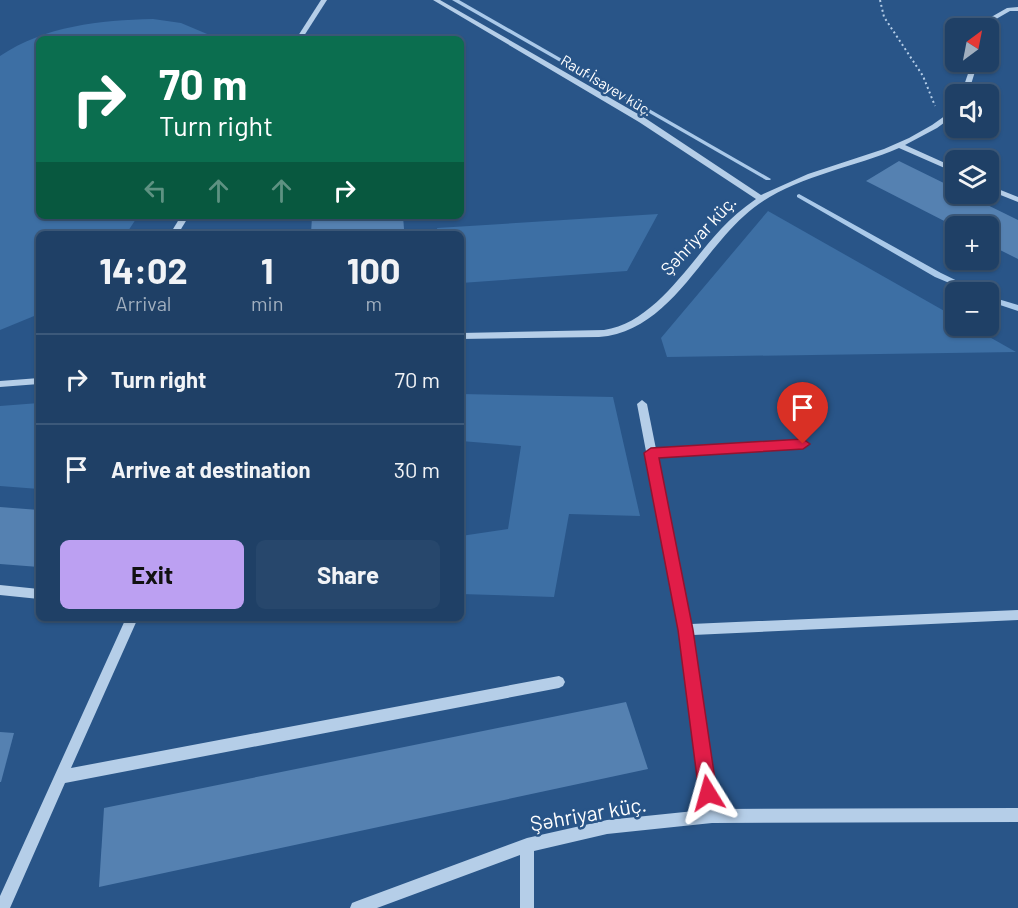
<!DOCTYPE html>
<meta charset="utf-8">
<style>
:root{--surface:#1f4066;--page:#27476c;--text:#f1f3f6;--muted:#a1afbf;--line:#3c597a;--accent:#bca0f2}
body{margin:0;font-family:Barlow,sans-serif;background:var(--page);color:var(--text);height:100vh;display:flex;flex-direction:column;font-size:22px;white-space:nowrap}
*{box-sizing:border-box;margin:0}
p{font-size:20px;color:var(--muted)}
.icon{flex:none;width:33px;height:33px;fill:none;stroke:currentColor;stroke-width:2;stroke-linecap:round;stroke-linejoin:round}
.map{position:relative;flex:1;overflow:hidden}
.drawer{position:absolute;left:36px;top:231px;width:428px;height:390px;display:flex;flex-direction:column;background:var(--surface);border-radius:9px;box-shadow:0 2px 4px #0004,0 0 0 2px var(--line)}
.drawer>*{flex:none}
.top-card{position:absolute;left:36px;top:36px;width:428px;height:183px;border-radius:9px;box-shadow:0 2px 4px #0004,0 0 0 2px var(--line);background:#0b6e4f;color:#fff;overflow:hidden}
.needle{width:39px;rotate:32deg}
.tools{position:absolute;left:945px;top:18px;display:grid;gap:12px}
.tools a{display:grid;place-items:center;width:54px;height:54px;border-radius:9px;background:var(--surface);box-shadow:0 2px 4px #0004,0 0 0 2px var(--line);font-size:30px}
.pin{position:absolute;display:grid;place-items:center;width:51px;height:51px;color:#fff;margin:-62px -26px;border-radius:50% 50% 50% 0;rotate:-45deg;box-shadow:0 0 6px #0007}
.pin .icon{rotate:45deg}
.me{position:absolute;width:66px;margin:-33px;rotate:352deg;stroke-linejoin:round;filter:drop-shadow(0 0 4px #0008)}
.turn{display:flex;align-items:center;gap:21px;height:126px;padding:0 24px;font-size:27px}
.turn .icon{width:78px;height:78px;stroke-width:2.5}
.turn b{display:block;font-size:42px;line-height:51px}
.lanes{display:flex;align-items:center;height:57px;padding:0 24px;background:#0003;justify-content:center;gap:30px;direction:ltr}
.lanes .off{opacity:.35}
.eta{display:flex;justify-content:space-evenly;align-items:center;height:102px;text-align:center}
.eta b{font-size:36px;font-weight:700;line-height:42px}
.cta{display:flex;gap:12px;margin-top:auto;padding:12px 24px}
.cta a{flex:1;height:69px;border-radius:9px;background:var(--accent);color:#111;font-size:24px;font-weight:700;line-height:69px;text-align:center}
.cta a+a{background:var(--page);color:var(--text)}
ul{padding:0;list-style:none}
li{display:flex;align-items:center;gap:18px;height:90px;padding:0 24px;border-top:2px solid var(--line)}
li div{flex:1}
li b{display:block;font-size:22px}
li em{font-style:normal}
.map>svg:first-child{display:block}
.green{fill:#3d6fa4}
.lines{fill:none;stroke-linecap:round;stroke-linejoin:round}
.stream{fill:#aac9e9;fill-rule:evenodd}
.building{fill:#5581b1}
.path{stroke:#b5cee8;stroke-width:2;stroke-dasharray:2 3;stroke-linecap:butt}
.minor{fill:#b5cee8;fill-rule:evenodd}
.route{fill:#e11d48;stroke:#92132f;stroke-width:1.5}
.labels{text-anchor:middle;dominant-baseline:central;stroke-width:5;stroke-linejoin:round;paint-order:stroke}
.far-street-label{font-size:15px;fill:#fff;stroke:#295588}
.street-label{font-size:18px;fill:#fff;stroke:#295588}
.near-street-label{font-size:21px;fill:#fff;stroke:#295588}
</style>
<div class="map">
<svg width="1018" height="908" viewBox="0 0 1018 908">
<rect width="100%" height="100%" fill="#295588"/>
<!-- green -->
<g class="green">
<path d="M153 19 181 23 219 39H39V216H138L126 234H39V314L0 330V56C45 26 100 20 153 19Z"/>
<polygon points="768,211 955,317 956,326 970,326 1016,352 667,357 661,338"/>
<polygon points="658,214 627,271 461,283 460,234 438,234 437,228"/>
<polygon points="461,394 613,397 640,516 569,514 554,597 461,594 461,536 508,529 521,446 461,441"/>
<polygon points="39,403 39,489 0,486 0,406"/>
</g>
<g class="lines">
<!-- stream -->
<g class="stream">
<polygon points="452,0 459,0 771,179 770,180 766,180"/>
<polygon points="799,194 941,273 980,292 971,292 935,277 797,197 797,195"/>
<polygon points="988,296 1018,305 1018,311 988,301"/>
</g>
</g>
<!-- building -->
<g class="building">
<polygon points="899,161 956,189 956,194 965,194 1018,220 1018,259 988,244 988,226 956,227 866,181"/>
<polygon points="312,216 403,216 404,229 311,234"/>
<polygon points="0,507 39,510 39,567 0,564"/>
<polygon points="626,702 648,769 99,887 104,808"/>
<polygon points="0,732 14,733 1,782 0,782"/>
</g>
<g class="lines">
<!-- path -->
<polyline class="path" points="880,0 884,17 923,76 935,106"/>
<!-- minor -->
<g class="minor">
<polygon points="321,0 327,0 302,39 296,39"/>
<path d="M433 0H440L645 118 761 195 808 174 884 149 909 138 932 125 956 108V114L937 128 905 145 956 168V173L899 148C848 170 786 177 744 216 699 256 667 332 599 337L460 339V333L604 330C654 323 689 263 721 229 731 218 743 208 756 199L639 122Z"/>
<polygon points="1018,7 1018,11 1010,11 991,22 988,29 983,28 986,20 1007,8"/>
<polygon points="972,62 978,62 968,94 961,94"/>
<polygon points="988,185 1018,197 1018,202 988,190"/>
<polygon points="181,216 189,216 178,234 170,234"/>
<polygon points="39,378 39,384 0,387 0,381"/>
<polygon points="642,400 647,404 656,449 803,440 808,444 803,448 657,457 691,624 1018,610 1018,620 693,635 718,809 1018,808 1018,822 712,823 607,834 534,851 534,908 520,908 520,855 377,908 350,908 352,903 357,901 527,838 607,820 704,810 680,630 637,404"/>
<polygon points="0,585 39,589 39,599 0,595"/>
<polygon points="126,618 138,618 71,768 559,676 563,678 565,682 563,686 559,688 65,783 10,908 0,908 0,896"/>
</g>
</g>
<!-- route -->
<polygon class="route" points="803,439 810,444 803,449 659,458 693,630 717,793 715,799 708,802 702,799 699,793 678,630 644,453 651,448"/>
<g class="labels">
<!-- far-street labels -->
<g class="far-street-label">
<text transform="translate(607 85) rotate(31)">Rauf İsayev küç.</text>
</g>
<!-- street labels -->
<g class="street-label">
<text transform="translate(698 235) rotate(-47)">Şəhriyar küç.</text>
</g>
<!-- near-street labels -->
<g class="near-street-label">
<text transform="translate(588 813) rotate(-10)">Şəhriyar küç.</text>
</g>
</g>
</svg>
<div class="tools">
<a><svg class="needle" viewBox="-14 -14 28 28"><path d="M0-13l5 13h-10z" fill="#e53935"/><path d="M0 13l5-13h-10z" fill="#a1afbf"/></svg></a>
<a><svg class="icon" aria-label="sound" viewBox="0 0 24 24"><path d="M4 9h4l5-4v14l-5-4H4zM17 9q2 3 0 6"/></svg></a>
<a><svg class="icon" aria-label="layers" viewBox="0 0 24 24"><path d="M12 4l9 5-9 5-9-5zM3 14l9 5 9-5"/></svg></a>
<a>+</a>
<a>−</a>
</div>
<div class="pin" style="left:803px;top:444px;background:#d93025"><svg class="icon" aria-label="arrive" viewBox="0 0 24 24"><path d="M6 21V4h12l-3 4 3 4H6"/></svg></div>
<svg class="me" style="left:708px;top:793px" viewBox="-20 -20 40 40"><path d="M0-17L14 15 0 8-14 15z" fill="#e11d48" stroke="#fff" stroke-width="4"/></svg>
<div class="top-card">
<div class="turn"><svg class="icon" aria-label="right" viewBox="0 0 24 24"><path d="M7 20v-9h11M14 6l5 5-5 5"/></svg><div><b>70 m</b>Turn right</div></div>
<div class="lanes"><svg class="icon off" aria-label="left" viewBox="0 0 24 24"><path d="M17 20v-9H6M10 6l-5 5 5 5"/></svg><svg class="icon off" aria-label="ahead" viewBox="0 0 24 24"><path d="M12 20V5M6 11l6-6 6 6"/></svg><svg class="icon off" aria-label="ahead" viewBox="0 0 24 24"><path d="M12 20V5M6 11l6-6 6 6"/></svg><svg class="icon" aria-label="right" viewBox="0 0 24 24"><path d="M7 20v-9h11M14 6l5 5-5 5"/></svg></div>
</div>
<section class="drawer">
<div class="eta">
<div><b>14:02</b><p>Arrival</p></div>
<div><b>1</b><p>min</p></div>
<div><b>100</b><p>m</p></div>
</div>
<ul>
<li><svg class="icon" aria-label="right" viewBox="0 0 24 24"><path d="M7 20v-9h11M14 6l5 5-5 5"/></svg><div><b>Turn right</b></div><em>70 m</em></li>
<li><svg class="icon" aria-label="arrive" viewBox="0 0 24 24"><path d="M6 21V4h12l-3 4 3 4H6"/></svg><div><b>Arrive at destination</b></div><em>30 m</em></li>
</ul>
<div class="cta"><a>Exit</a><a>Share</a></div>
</section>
</div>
